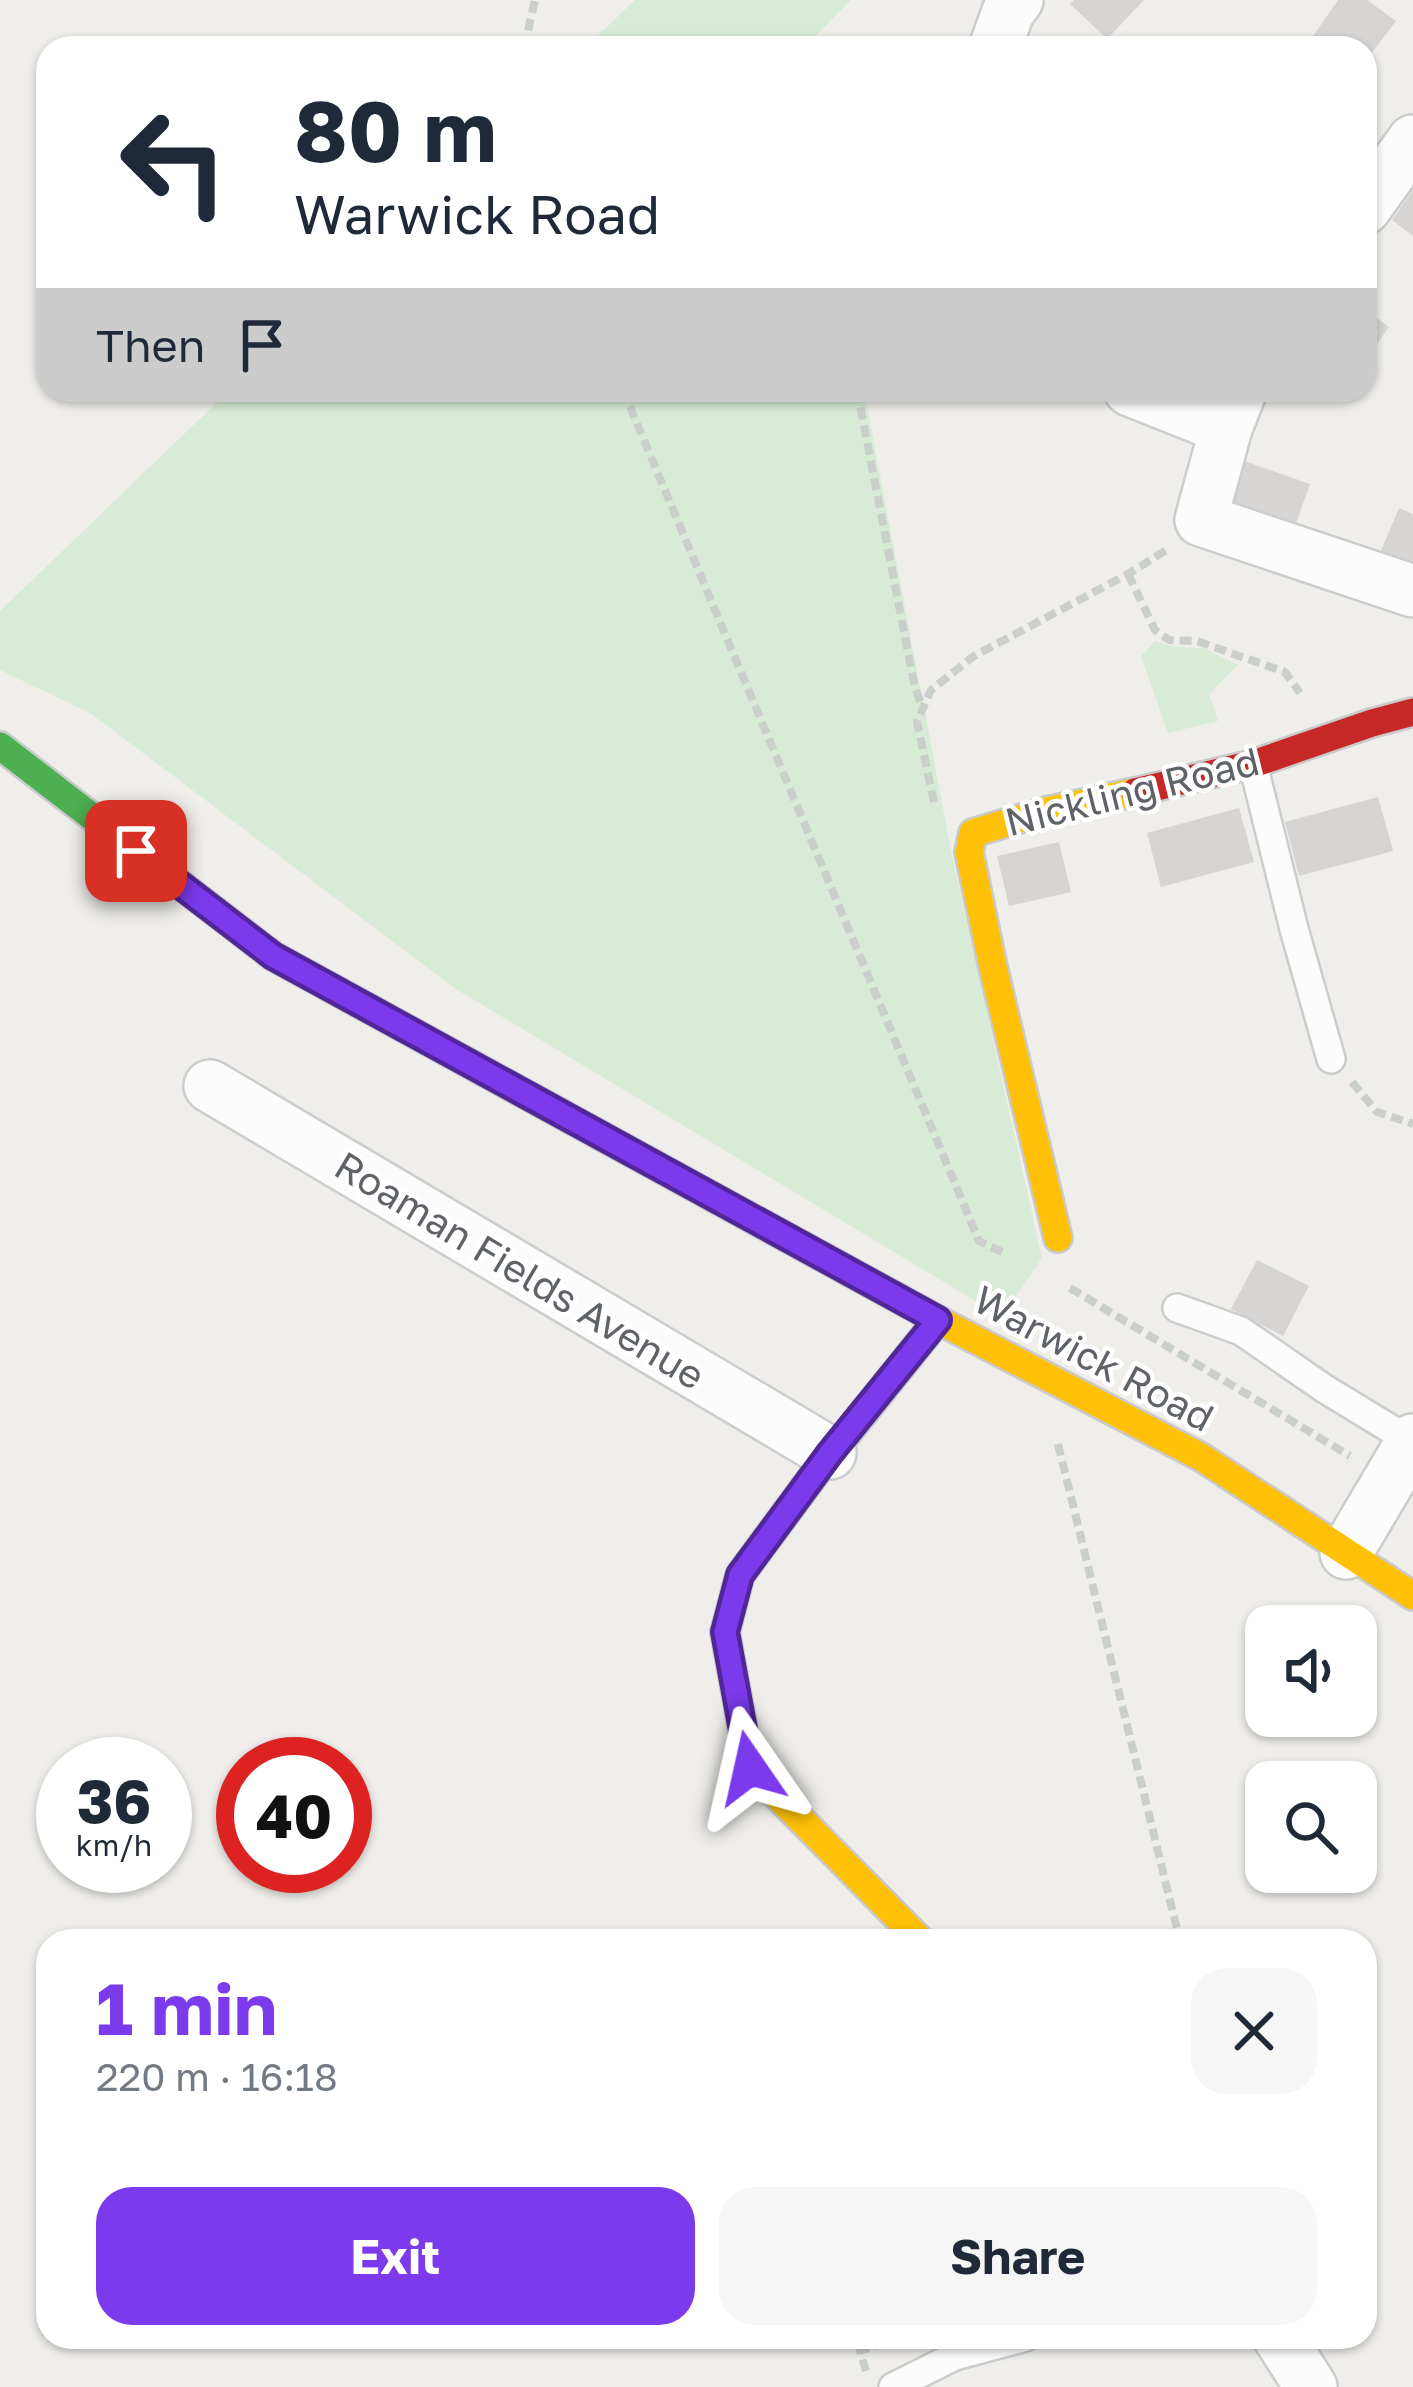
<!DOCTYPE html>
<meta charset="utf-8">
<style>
:root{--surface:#fff;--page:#f6f6f7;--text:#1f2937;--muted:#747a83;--accent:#7c3aed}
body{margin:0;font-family:"Golos Text",sans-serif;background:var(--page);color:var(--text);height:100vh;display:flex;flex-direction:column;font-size:45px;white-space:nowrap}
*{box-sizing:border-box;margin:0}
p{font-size:39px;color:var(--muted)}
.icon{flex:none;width:66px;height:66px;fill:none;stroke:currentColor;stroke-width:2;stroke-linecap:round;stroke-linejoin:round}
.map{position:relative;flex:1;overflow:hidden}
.side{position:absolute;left:36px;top:1929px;width:1341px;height:420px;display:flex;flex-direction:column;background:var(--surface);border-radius:36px;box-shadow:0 3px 9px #0004}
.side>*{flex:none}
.hud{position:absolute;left:36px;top:36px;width:1341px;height:366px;border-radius:36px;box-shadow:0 3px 9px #0004;background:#fff;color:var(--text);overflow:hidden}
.controls{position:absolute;left:1245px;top:1605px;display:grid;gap:24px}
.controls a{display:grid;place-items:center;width:132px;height:132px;border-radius:24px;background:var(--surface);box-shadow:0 3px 9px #0004;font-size:60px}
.speed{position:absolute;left:36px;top:1737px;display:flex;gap:24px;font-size:60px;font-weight:700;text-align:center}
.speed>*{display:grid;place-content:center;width:156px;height:156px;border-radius:50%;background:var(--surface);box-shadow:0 3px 9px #0004;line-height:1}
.speed small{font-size:30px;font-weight:400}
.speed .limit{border:18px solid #d22;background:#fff;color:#111}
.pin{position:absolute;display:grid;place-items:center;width:102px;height:102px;color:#fff;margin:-51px;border-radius:24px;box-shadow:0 6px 18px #0006}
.me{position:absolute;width:132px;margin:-66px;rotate:349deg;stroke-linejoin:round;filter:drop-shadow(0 0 9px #0008)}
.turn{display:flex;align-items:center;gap:42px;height:252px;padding:0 60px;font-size:54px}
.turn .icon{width:156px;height:156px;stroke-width:2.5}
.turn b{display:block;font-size:84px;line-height:102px}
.then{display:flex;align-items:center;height:114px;padding:0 60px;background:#0003;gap:24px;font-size:45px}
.round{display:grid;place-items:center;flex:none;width:126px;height:126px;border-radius:36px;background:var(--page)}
.head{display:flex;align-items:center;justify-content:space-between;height:204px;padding:0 60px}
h1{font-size:72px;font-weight:700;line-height:90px;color:var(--accent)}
.button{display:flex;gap:24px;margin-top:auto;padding:24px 60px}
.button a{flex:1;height:138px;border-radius:36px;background:var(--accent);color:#fff;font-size:48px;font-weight:700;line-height:138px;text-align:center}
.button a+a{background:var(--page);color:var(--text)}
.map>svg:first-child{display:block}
.green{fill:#d8ebd6}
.building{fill:#d6d5d3}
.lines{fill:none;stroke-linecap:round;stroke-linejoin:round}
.lane-casing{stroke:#cbcccc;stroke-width:32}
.street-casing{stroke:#cbcccc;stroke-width:56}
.fast-casing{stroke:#cacacb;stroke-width:32}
.slow-casing{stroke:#cacacb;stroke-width:32}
.jam-casing{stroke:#cacacb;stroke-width:32}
.path{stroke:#cacfcc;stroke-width:8;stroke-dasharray:12 6;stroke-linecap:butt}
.lane{stroke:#fdfcfc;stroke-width:27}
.street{stroke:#fdfcfc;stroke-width:51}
.fast{stroke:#4caf50;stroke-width:27}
.slow{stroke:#ffc107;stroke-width:27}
.jam{stroke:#c62828;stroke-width:27}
.route-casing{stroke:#51269a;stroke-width:30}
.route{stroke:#7c3aed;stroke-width:21}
.labels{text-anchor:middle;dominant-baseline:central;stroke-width:9;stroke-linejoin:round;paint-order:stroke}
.street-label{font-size:39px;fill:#5f6368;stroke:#fff}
</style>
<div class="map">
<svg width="1413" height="2387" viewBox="0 0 1413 2387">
<rect width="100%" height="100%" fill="#efeeea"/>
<!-- green -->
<g class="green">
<polygon points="635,0 851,0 804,48 585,48"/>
<polygon points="230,390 864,390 952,856 1042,1258 1002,1317 456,989 90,713 0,670 0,611"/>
<polygon points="1155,641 1174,647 1203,648 1238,665 1209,694 1218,721 1168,733 1141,656"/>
</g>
<!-- building -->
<g class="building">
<polygon points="1074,0 1144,0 1107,39 1070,4"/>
<polygon points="1338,0 1367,0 1396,21 1365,62 1365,48 1305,48"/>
<polygon points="1413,190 1413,236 1392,220"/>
<polygon points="1365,309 1389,327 1365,360"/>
<polygon points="1241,460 1310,484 1290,540 1221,516"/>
<polygon points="1399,508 1413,514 1413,572 1378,558"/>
<polygon points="1378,797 1393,851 1299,876 1285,822"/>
<polygon points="1239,808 1254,862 1161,887 1147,833"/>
<polygon points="1059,842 1071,892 1009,906 997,856"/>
<polygon points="1257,1260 1309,1286 1283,1336 1231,1309"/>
</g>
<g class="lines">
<!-- lane casing -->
<g class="lane-casing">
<g id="lane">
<polyline points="1253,764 1294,929 1331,1059"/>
<polyline points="1177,1308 1241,1331 1325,1389 1412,1442"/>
<polyline points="893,2387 955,2356 1026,2337"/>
</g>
</g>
<!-- street casing -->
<g class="street-casing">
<g id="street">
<polyline points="995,48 1008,12 1017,0"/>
<polyline points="1365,208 1413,141"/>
<polyline points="1130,390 1226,428"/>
<polyline points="1241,390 1226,428 1201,520 1413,591"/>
<polyline points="210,1086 830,1453"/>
<polyline points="1346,1553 1413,1440"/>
<polyline points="1279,2337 1311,2387"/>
</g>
</g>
<!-- fast casing -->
<g class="fast-casing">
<g id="fast">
<polyline points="0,746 273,956 744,1214"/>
<polyline points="817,1471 938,1320"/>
</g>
</g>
<!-- slow casing -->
<g class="slow-casing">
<g id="slow">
<polyline points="744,1214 938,1320 1201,1457 1413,1596"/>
<polyline points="1058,1238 993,967 969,852 973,833 1042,812 1135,792"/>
<polyline points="817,1471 740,1575 725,1632 750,1768 921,1941"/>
</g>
</g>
<!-- jam casing -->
<g class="jam-casing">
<polyline id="jam" points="1135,792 1253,764 1372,723 1413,712"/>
</g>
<!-- path -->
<g class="path">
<polyline points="524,48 535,0"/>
<polyline points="623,390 979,1241 1006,1254"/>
<polyline points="857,390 915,688 922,706"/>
<polyline points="1128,574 1155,630 1169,640 1197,641 1285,672 1300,693"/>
<polyline points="934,802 917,722 931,690 974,656 1128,574 1168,549"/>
<polyline points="1352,1082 1377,1112 1413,1124"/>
<polyline points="1070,1288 1350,1456"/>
<polyline points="1058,1444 1180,1941"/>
<polyline points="866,2371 860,2351 902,2337"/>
</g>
<!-- lane -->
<use href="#lane" class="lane"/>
<!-- street -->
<use href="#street" class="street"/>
<!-- fast -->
<use href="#fast" class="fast"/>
<!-- slow -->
<use href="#slow" class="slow"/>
<!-- jam -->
<use href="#jam" class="jam"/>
</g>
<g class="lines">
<!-- route casing -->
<g class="route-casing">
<polyline id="route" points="136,851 273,956 938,1320 830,1453 740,1575 725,1632 750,1768"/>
</g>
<!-- route -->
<use href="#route" class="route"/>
</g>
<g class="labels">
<!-- street labels -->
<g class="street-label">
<text transform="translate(1132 791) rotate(-14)">Nickling Road</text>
<text transform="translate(520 1270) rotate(31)">Roaman Fields Avenue</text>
<text transform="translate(1094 1358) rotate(28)">Warwick Road</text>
</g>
</g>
</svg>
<div class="controls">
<a><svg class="icon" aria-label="sound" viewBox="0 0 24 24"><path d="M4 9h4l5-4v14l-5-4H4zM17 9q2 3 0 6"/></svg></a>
<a><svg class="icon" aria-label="search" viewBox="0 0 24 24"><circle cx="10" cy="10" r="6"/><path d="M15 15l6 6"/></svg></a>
</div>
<div class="speed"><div>36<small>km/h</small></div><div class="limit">40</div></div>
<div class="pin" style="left:136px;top:851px;background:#d93025"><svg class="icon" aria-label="arrive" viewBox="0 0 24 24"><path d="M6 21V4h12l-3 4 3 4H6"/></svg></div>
<svg class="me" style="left:750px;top:1768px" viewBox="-20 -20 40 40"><path d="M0-17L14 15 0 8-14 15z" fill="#7c3aed" stroke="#fff" stroke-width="4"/></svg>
<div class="hud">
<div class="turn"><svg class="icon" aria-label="left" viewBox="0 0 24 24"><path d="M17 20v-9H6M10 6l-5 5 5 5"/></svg><div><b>80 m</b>Warwick Road</div></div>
<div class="then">Then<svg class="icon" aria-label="arrive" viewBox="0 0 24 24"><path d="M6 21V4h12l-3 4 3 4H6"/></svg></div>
</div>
<section class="side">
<div class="head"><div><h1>1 min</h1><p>220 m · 16:18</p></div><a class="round"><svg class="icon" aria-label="close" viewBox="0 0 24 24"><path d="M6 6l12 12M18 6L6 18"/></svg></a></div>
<div class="button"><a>Exit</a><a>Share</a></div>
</section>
</div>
